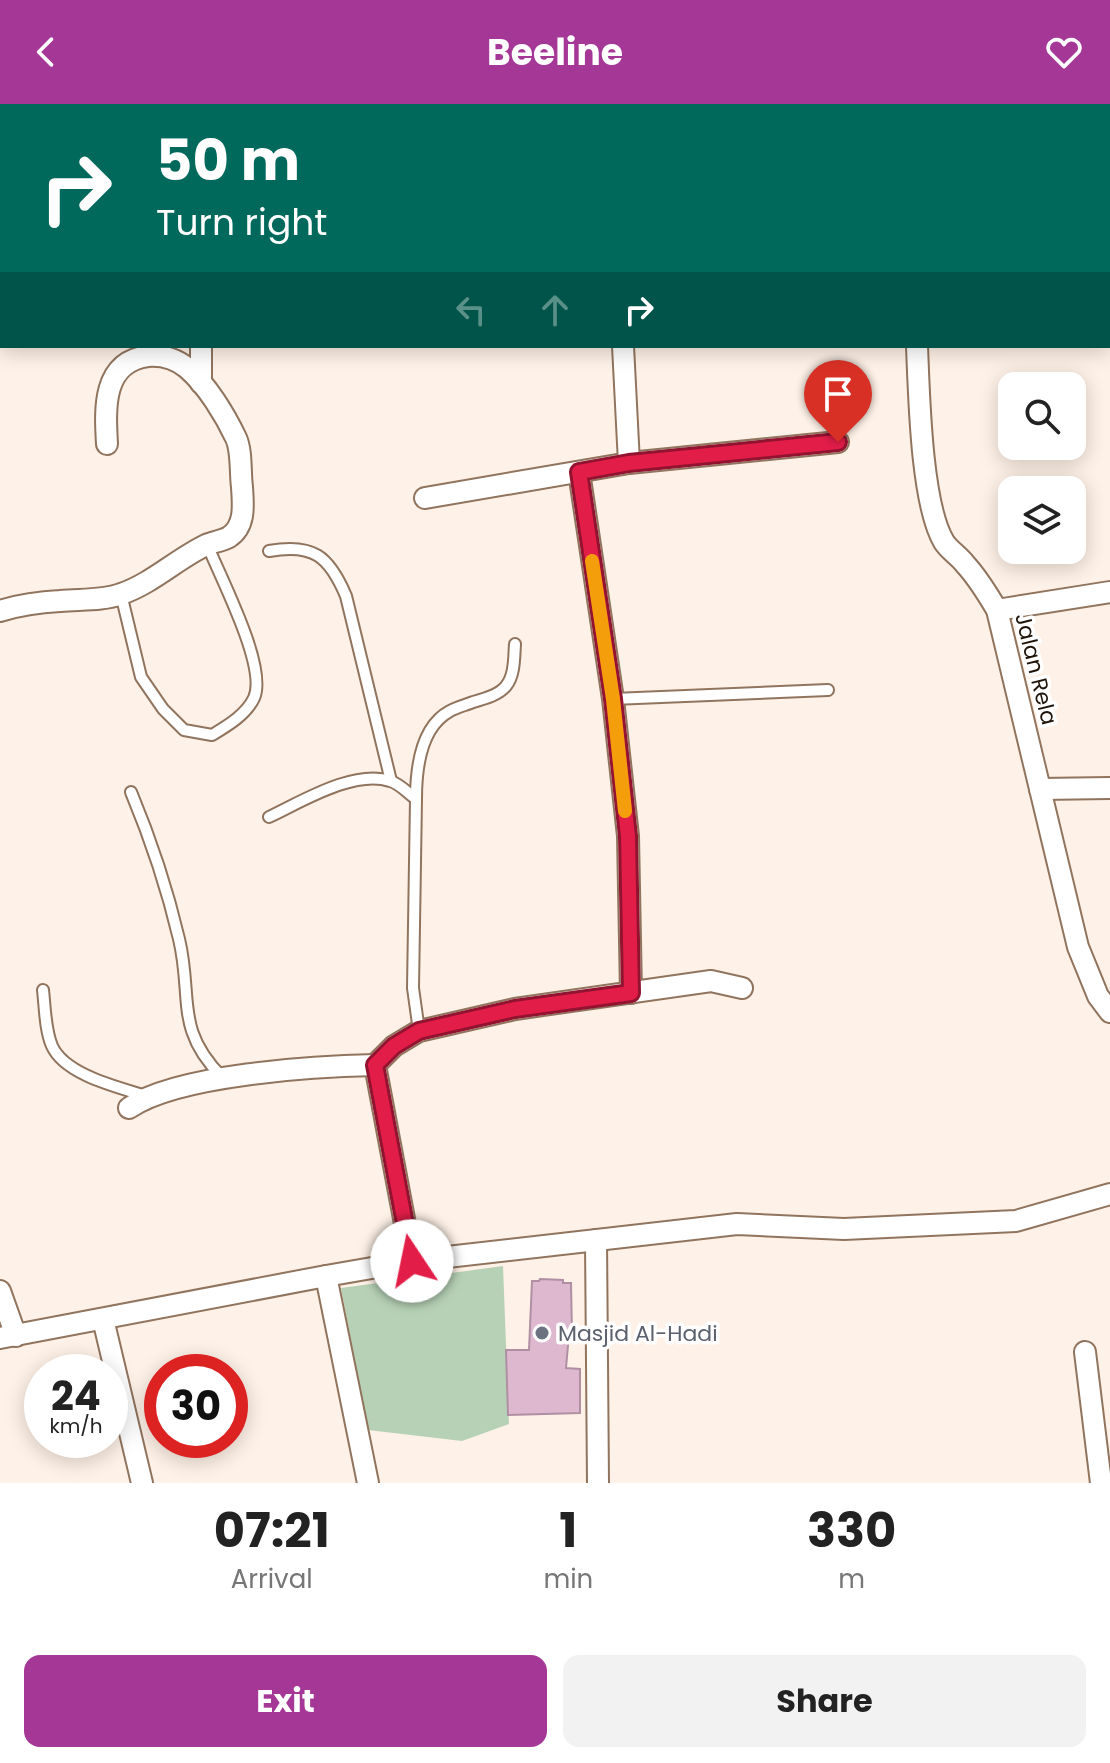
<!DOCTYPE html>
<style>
:root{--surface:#fff;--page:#f2f2f2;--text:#222;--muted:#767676;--accent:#a53897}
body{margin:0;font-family:Poppins,sans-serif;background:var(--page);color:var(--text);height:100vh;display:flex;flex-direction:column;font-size:30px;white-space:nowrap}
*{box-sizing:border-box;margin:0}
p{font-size:26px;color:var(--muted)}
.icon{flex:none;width:44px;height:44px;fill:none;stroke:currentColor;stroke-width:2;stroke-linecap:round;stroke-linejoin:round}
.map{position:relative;height:1379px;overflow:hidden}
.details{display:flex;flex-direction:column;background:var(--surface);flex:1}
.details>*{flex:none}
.guide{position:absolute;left:0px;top:0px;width:1110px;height:244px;box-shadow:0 4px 20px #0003;background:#00695c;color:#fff;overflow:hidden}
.tools{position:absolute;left:998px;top:268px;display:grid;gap:16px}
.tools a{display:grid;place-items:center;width:88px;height:88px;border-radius:16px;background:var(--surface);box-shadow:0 4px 20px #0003;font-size:40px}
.speed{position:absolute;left:24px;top:1250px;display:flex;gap:16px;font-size:40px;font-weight:700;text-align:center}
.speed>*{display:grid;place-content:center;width:104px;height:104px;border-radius:50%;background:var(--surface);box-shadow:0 4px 20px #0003;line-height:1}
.speed small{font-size:20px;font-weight:400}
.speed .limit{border:12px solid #d22;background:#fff;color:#111}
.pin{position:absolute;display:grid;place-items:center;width:68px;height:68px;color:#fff;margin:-82px -34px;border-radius:50% 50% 50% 0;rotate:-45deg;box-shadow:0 0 8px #0007}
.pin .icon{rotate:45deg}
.me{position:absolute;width:88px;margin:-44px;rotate:349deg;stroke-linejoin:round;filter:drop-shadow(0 0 6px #0008)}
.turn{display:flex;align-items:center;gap:28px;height:168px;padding:0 24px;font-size:36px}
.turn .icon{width:104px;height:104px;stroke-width:2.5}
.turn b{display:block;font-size:56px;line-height:68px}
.lanes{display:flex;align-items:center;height:76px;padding:0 24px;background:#0003;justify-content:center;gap:40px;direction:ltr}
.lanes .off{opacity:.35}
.eta{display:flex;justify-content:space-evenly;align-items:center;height:136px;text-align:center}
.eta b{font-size:48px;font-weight:700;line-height:56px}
.button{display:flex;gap:16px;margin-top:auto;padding:16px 24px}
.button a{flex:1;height:92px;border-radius:16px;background:var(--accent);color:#fff;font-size:32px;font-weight:700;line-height:92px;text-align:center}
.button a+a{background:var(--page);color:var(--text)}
header{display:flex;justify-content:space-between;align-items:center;height:104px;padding:0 24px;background:var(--accent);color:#fff;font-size:36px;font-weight:700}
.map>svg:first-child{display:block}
.green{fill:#b6d1b5}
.building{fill:#deb8cf;stroke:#b08fa3;stroke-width:2}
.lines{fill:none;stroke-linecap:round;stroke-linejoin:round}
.lane-casing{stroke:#91745e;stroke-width:14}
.street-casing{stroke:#91745e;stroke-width:24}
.lane{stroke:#fff;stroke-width:10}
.street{stroke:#fff;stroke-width:20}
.route-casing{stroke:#92132f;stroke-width:20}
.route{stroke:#e11d48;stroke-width:14}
.slow{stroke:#f59e0b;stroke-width:14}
.worship-dot{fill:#6b7280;stroke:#fff;stroke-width:3}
.labels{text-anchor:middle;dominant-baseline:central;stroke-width:7;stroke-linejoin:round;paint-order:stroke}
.street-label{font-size:22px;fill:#1f140b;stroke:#fff}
.worship-label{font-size:22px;fill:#5b616d;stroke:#fff;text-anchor:start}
</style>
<header><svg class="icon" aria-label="back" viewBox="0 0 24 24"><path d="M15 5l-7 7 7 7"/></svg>Beeline<svg class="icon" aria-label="heart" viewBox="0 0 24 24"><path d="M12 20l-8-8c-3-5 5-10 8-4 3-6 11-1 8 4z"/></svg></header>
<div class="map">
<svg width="1110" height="1379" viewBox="0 0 1110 1379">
<rect width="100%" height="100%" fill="#fef1e7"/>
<!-- green -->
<polygon class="green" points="503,1162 509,1320 462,1337 368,1326 341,1184"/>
<!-- building -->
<polygon class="building" points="540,1175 563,1176 563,1179 571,1179 572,1230 569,1230 566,1264 580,1265 580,1309 508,1311 506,1246 529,1246 532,1177 539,1177"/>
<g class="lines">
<!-- lane casing -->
<g class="lane-casing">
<g id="lane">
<path d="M269 447C313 439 329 452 346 492L391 677"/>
<path d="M121 490 141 573 163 605 184 626 212 631C227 622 246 611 254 594 268 563 220 473 207 440"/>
<polyline points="613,595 828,586"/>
<path d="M131 688C151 736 167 784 179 835 193 893 174 925 222 973"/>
<path d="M416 695C416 666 420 623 450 607 457 603 466 601 473 598 484 595 499 591 506 582 515 571 514 553 515 540"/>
<path d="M269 713C301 698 354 665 390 677 399 679 409 690 416 695L413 884 419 927"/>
<path d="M43 886C45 903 45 926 52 942 65 971 118 983 146 992"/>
</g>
</g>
<!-- street casing -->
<g class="street-casing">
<g id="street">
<polyline points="612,0 612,2"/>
<polyline points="913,0 913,2"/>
<polyline points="201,242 201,279"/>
<polyline points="623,242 629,359"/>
<path d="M917 242C919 289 921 400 944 438 949 446 959 452 965 460 978 474 987 489 997 506L1078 843 1098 892 1110 908"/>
<polyline points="579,368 613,595 628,732 631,889"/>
<polyline points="425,394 629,359 838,338"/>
<polyline points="997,506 1110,488"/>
<path d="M0 507C19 501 40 498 60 497 80 495 102 497 121 490 151 480 177 455 206 441 213 438 222 437 229 433 246 422 243 400 242 383 240 368 242 347 236 334 225 311 207 281 187 264 176 255 162 251 148 252 102 258 105 305 107 340"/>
<polyline points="1040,685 1110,684"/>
<path d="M129 1004C176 971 315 962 375 961"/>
<polyline points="596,1136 598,1379"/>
<polyline points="412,1157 375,961 394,942 419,927 515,905 711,877 742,884"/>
<polyline points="326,1172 412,1157 737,1120 844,1125 1016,1117 1110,1090"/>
<polyline points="0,1187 16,1232"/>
<polyline points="103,1215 142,1379"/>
<polyline points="0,1234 326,1172 368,1379"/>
<polyline points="1085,1248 1101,1379"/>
</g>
</g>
<!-- lane -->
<use href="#lane" class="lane"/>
<!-- street -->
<use href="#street" class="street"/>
</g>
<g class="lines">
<!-- route casing -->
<g class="route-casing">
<polyline id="route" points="412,1157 375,961 394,942 419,927 515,905 631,889 628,732 613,595 579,368 629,359 838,338"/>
</g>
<!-- route -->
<use href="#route" class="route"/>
<!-- slow -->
<polyline class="slow" points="592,457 613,595 625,707"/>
</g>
<!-- markers -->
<circle class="worship-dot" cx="542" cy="1229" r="8"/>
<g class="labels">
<!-- street labels -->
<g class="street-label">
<text transform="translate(1036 565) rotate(76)">Jalan Rela</text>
</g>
<!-- worship labels -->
<g class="worship-label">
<text x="558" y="1229">Masjid Al-Hadi</text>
</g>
</g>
</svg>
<div class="tools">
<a><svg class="icon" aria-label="search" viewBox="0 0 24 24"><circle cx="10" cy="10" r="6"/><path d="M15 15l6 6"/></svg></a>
<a><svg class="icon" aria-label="layers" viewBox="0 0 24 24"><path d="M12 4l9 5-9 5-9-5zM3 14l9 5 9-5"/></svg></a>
</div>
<div class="speed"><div>24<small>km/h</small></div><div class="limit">30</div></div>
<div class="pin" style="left:838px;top:338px;background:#d93025"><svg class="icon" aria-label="arrive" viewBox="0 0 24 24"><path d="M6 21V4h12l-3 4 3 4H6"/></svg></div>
<svg class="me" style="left:412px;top:1157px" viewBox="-20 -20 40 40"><circle r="19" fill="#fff"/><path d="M0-13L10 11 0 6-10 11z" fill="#e11d48"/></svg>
<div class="guide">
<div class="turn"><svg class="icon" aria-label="right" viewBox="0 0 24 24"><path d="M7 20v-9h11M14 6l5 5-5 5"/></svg><div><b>50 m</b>Turn right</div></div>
<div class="lanes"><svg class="icon off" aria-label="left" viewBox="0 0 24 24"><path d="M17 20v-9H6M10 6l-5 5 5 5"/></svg><svg class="icon off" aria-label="ahead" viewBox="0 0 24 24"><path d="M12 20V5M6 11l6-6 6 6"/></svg><svg class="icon" aria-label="right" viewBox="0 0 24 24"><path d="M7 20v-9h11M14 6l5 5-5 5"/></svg></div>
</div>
</div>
<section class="details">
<div class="eta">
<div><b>07:21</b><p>Arrival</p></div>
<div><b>1</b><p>min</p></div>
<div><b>330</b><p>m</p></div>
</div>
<div class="button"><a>Exit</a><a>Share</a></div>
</section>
